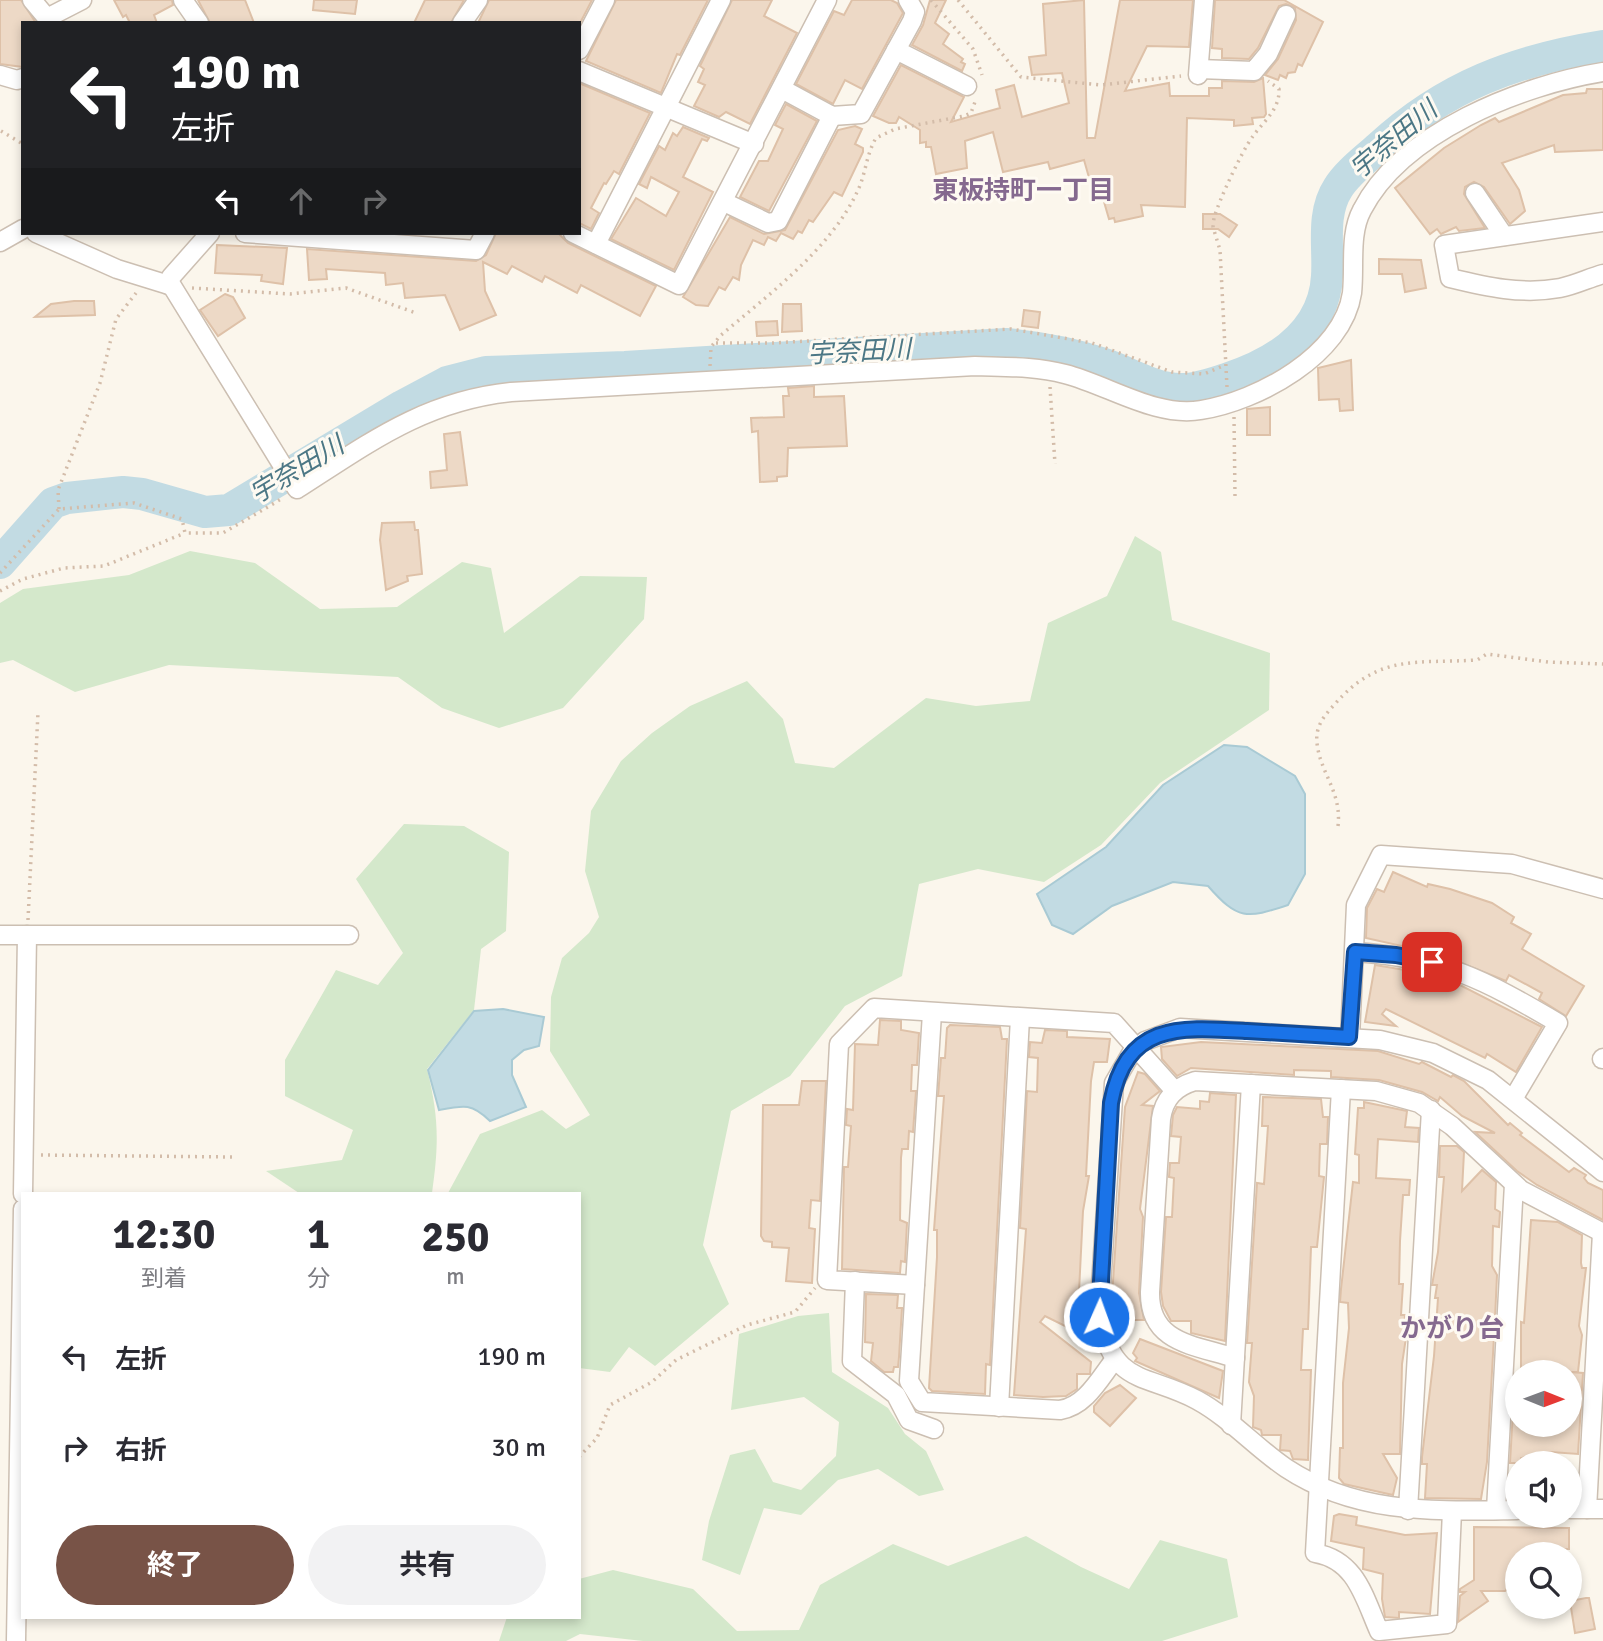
<!DOCTYPE html>
<html lang="ja">
<meta charset="utf-8">
<style>
:root{--surface:#fff;--page:#f2f2f3;--text:#2b2b33;--muted:#7c7c81;--accent:#785347}
body{margin:0;font-family:Signika,"Noto Sans JP",sans-serif;background:var(--page);color:var(--text);height:100vh;display:flex;flex-direction:column;font-size:26px;white-space:nowrap}
*{box-sizing:border-box;margin:0}
p{font-size:23px;color:var(--muted)}
.icon{flex:none;width:38px;height:38px;fill:none;stroke:currentColor;stroke-width:2;stroke-linecap:round;stroke-linejoin:round}
.map{position:relative;flex:1;overflow:hidden}
.drawer{position:absolute;left:21px;top:1192px;width:560px;height:427px;display:flex;flex-direction:column;background:var(--surface);border-radius:0px;box-shadow:0 4px 10px #0003}
.drawer>*{flex:none}
.banner{position:absolute;left:21px;top:21px;width:560px;height:214px;border-radius:0px;box-shadow:0 4px 10px #0003;background:#202124;color:#fff;overflow:hidden}
.needle{width:46px;rotate:91deg}
.buttons{position:absolute;left:1505px;top:1360px;display:grid;gap:14px}
.buttons a{display:grid;place-items:center;width:77px;height:77px;border-radius:50%;background:var(--surface);box-shadow:0 4px 10px #0003;font-size:35px}
.pin{position:absolute;display:grid;place-items:center;width:60px;height:60px;color:#fff;margin:-30px;border-radius:14px;box-shadow:0 4px 10px #0006}
.me{position:absolute;width:77px;margin:-38px;rotate:2deg;stroke-linejoin:round;filter:drop-shadow(0 0 5px #0008)}
.turn{display:flex;align-items:center;gap:24px;height:147px;padding:0 35px;font-size:32px}
.turn .icon{width:91px;height:91px;stroke-width:2.5}
.turn b{display:block;font-size:49px;line-height:60px}
.lanes{display:flex;align-items:center;height:66px;padding:0 35px;background:#0003;justify-content:center;gap:35px;direction:ltr}
.lanes .off{opacity:.35}
.eta{display:flex;justify-content:space-evenly;align-items:center;height:119px;text-align:center}
.eta b{font-size:42px;font-weight:700;line-height:49px}
.button{display:flex;gap:14px;margin-top:auto;padding:14px 35px}
.button a{flex:1;height:80px;border-radius:42px;background:var(--accent);color:#fff;font-size:28px;font-weight:700;line-height:80px;text-align:center}
.button a+a{background:var(--page);color:var(--text)}
ul{padding:0;list-style:none}
li{display:flex;align-items:center;gap:21px;height:91px;padding:0 35px}
li div{flex:1}
li b{display:block;font-size:26px}
li em{font-style:normal}
.map>svg:first-child{display:block}
.green{fill:#d4e8cb}
.water{fill:#c2dbe3;stroke:#a9cad4;stroke-width:2}
.lines{fill:none;stroke-linecap:round;stroke-linejoin:round}
.river{stroke:#c2dbe3;stroke-width:32}
.building{fill:#edd9c6;stroke:#dec1a8;stroke-width:2}
.minor-casing{stroke:#ccbfb2;stroke-width:21}
.path{stroke:#d3bca9;stroke-width:3.5;stroke-dasharray:2 5;stroke-linecap:butt}
.minor{stroke:#fff;stroke-width:18}
.route-casing{stroke:#114b97;stroke-width:18}
.route{stroke:#1a73e8;stroke-width:12}
.labels{text-anchor:middle;dominant-baseline:central;stroke-width:6;stroke-linejoin:round;paint-order:stroke}
.water-label{font-size:26px;font-style:italic;fill:#4c7785;stroke:#fefaf2}
.neighbourhood-label{font-size:26px;font-weight:bold;fill:#85698f;stroke:#fefaf2}
</style>
<div class="map">
<svg width="1603" height="1641" viewBox="0 0 1603 1641">
<rect width="100%" height="100%" fill="#fbf6ec"/>
<!-- green -->
<g class="green">
<polygon points="1135,536 1161,552 1172,620 1270,653 1269,710 1160,783 1101,845 1044,882 978,869 919,884 902,976 845,1006 790,1076 731,1111 703,1245 729,1304 655,1366 629,1347 610,1372 579,1368 579,1194 448,1193 480,1134 542,1110 566,1129 590,1115 550,1051 551,997 562,958 589,933 599,917 585,871 591,811 621,761 652,733 690,706 747,681 783,719 795,763 834,768 926,698 976,706 1030,701 1048,623 1107,596"/>
<polygon points="190,551 255,563 320,609 397,607 462,562 491,568 504,633 580,576 647,577 644,619 563,708 499,728 442,708 398,677 169,665 75,692 13,660 0,663 0,603 23,589 129,575"/>
<path d="M404 824 464 826 509 852 506 931 481 949 474 1010 427 1069C439 1117 439 1144 432 1193H299L266 1171 342 1160 353 1130 285 1096V1060L336 970 378 985 403 953 356 879Z"/>
<polygon points="829,1313 832,1372 888,1408 905,1434 926,1451 944,1490 919,1496 878,1469 838,1480 801,1515 764,1508 740,1575 702,1560 709,1521 730,1455 755,1449 773,1482 801,1490 836,1456 839,1422 804,1397 731,1410 739,1334 798,1316"/>
<polygon points="1026,1536 1081,1567 1129,1589 1160,1540 1227,1559 1238,1617 1162,1641 643,1641 580,1634 566,1641 499,1641 507,1617 579,1617 579,1579 613,1570 693,1589 737,1631 799,1630 820,1585 893,1544 948,1566"/>
</g>
<!-- water -->
<g class="water">
<path d="M1224 745 1247 747 1295 776 1305 794V874L1288 905C1246 919 1238 920 1208 886L1173 882 1112 906 1073 934 1052 925 1037 894 1106 847 1163 785Z"/>
<path d="M503 1009 544 1017 539 1046 524 1050 512 1060V1075L526 1107 490 1121C472 1103 464 1105 439 1110L428 1070 474 1011Z"/>
</g>
<g class="lines">
<!-- river -->
<path class="river" d="M0 563 53 503 67 498 123 492 142 494 205 512 229 510 402 406 447 382 486 372 625 367 1006 344C1040 347 1072 353 1104 364 1129 372 1154 389 1180 389 1194 390 1213 383 1226 379 1275 363 1324 333 1327 276 1329 248 1321 214 1338 188 1348 172 1366 159 1379 147 1445 86 1516 60 1603 46"/>
</g>
<!-- building -->
<g class="building">
<polygon points="0,0 21,0 36,23 23,23 23,67 0,64"/>
<polygon points="114,0 172,0 173,5 154,15 157,23 130,23 126,15 123,17"/>
<polygon points="198,0 245,0 254,23 210,23"/>
<polygon points="314,0 357,0 355,14 313,10"/>
<polygon points="425,0 464,0 451,23 414,23"/>
<polygon points="489,0 592,0 579,25 478,23"/>
<polygon points="616,0 708,0 680,55 677,54 661,93 586,61"/>
<polygon points="732,0 772,0 764,16 797,33 750,124 726,112 719,117 694,106 705,85 698,82 704,69 700,66"/>
<polygon points="852,0 891,0 897,3 903,13 862,89 845,80 833,104 796,84 834,11 844,15"/>
<polygon points="930,0 946,0 935,23 949,34 943,44 963,59 961,62 965,64 962,71 912,45 923,25"/>
<polygon points="1084,0 1087,138 1095,138 1120,0 1193,0 1189,47 1147,46 1125,91 1169,83 1170,96 1209,96 1209,88 1222,88 1222,81 1254,82 1263,78 1266,114 1264,117 1252,118 1253,124 1234,126 1234,120 1187,118 1185,207 1141,205 1143,216 1115,222 1114,218 1109,219 1100,188 1094,195 1084,160 1050,169 1048,162 1003,172 993,132 965,141 967,168 936,174 931,147 926,147 926,142 920,143 920,130 899,117 896,123 889,123 873,116 901,65 964,97 951,122 1000,108 996,90 1014,85 1022,117 1069,103 1062,73 1032,75 1029,57 1046,55 1043,4"/>
<polygon points="1215,0 1284,0 1323,22 1302,66 1298,64 1295,72 1288,73 1286,78 1280,75 1278,80 1265,75 1278,59 1296,20 1295,8 1286,4 1279,6 1258,48 1249,59 1222,58 1222,49 1212,48"/>
<polygon points="579,83 650,113 619,174 614,171 606,184 604,183 591,208 599,213 591,229 579,223"/>
<polygon points="1587,89 1603,89 1603,150 1555,152 1554,145 1502,163 1519,190 1525,211 1510,224 1484,187 1474,182 1465,187 1464,194 1485,228 1459,231 1456,227 1441,234 1437,229 1430,234 1395,188 1444,148 1481,125 1495,118 1499,122 1563,95 1586,93"/>
<polygon points="786,104 817,121 769,211 740,197 759,161 768,161 783,129 775,125"/>
<polygon points="855,126 862,129 855,144 863,148 863,152 842,196 834,192 813,222 809,220 802,233 798,231 793,239 781,233 776,241 768,237 764,245 753,240 741,265 739,280 733,277 725,290 719,287 708,306 696,305 683,297 730,217 764,234 785,230 838,130"/>
<polygon points="683,127 709,138 707,141 702,139 683,177 713,192 674,270 611,239 636,198 666,216 679,192 651,177 647,188 639,184 659,146 665,150 673,133 677,136"/>
<polygon points="1203,214 1220,214 1237,225 1229,237 1218,229 1203,229"/>
<polygon points="496,233 558,233 568,243 656,286 640,316 581,285 577,293 545,276 542,282 512,266 507,274 483,262 485,291 496,315 460,330 445,295 405,298 403,283 386,285 385,273 326,269 327,279 309,280 307,249 476,261 486,255"/>
<polygon points="217,245 287,248 283,284 261,281 262,275 215,273"/>
<polygon points="1379,259 1421,260 1426,288 1405,292 1402,274 1379,274"/>
<polygon points="225,294 233,297 245,318 218,336 200,310"/>
<polygon points="74,301 94,301 95,315 35,317 51,304"/>
<polygon points="783,304 801,304 802,331 782,332"/>
<polygon points="1024,310 1040,312 1038,328 1022,326"/>
<polygon points="777,321 778,335 757,336 756,322"/>
<polygon points="1351,360 1353,410 1340,411 1339,399 1319,400 1318,368"/>
<polygon points="814,386 814,397 844,396 847,446 788,448 787,476 777,477 777,481 760,482 758,431 752,432 751,418 784,417 783,396 789,396 788,388"/>
<polygon points="1270,407 1270,435 1247,435 1247,409"/>
<polygon points="460,432 467,485 431,488 430,472 447,470 444,434"/>
<polygon points="414,522 415,530 418,530 422,574 407,576 408,581 386,590 380,540 382,523"/>
<polygon points="1393,872 1427,887 1428,884 1450,889 1492,903 1514,917 1511,923 1531,934 1522,949 1584,986 1566,1016 1539,999 1542,993 1509,975 1506,981 1442,955 1366,938 1367,908 1377,889 1384,892"/>
<polygon points="1375,965 1411,971 1458,984 1542,1027 1516,1072 1487,1054 1485,1058 1386,1009 1382,1014 1396,1026 1365,1022"/>
<polygon points="880,1020 901,1021 901,1030 919,1033 917,1065 912,1065 911,1091 916,1091 913,1132 909,1131 908,1149 902,1149 901,1158 900,1220 907,1223 905,1262 901,1261 900,1273 842,1269 844,1167 848,1167 851,1126 846,1125 847,1109 853,1110 855,1044 878,1045"/>
<polygon points="950,1025 1000,1027 1002,1039 1007,1039 990,1365 986,1364 985,1394 932,1391 929,1388 937,1257 937,1230 934,1230 944,1096 938,1096 941,1058 945,1058 947,1028"/>
<polygon points="1045,1030 1067,1031 1067,1037 1110,1039 1107,1062 1094,1062 1091,1081 1086,1176 1089,1176 1083,1211 1077,1332 1045,1316 1040,1322 1091,1362 1090,1374 1077,1374 1077,1389 1066,1396 1043,1397 1014,1395 1026,1229 1020,1228 1027,1091 1037,1092 1038,1058 1029,1057 1030,1042 1042,1043"/>
<polygon points="1201,1042 1378,1051 1419,1064 1422,1062 1451,1077 1453,1075 1464,1081 1508,1125 1510,1123 1522,1133 1520,1135 1569,1172 1574,1168 1586,1175 1584,1178 1588,1183 1603,1190 1603,1220 1537,1185 1517,1171 1475,1132 1495,1133 1462,1116 1440,1097 1438,1101 1422,1092 1379,1080 1331,1077 1331,1071 1294,1070 1294,1075 1191,1068 1177,1076 1162,1059 1161,1047"/>
<polygon points="1138,1072 1145,1074 1160,1091 1142,1105 1153,1106 1140,1209 1143,1217 1139,1293 1144,1320 1115,1320 1112,1296 1125,1107"/>
<polygon points="802,1081 826,1081 820,1201 811,1200 809,1228 815,1229 812,1283 786,1281 789,1248 772,1247 772,1242 764,1241 761,1236 763,1105 799,1105"/>
<polygon points="1210,1093 1236,1095 1225,1341 1191,1333 1191,1321 1171,1321 1163,1306 1161,1292 1166,1217 1172,1217 1174,1178 1169,1177 1170,1163 1179,1163 1181,1137 1171,1136 1173,1115 1177,1107 1200,1109 1200,1101 1209,1102"/>
<polygon points="1263,1097 1321,1099 1323,1117 1328,1117 1327,1144 1320,1144 1319,1176 1324,1177 1317,1247 1311,1247 1308,1329 1303,1329 1301,1370 1311,1370 1308,1460 1293,1459 1290,1451 1280,1450 1281,1435 1262,1435 1261,1430 1253,1427 1254,1396 1249,1382 1252,1343 1247,1343 1257,1183 1264,1184 1268,1126 1262,1126"/>
<polygon points="1364,1102 1407,1111 1405,1127 1419,1128 1418,1142 1378,1139 1376,1178 1410,1180 1409,1195 1403,1195 1400,1241 1399,1284 1403,1284 1401,1315 1405,1315 1404,1331 1407,1331 1402,1364 1400,1454 1383,1454 1397,1478 1393,1495 1344,1484 1339,1478 1340,1448 1343,1448 1343,1383 1349,1328 1348,1303 1340,1302 1341,1289 1353,1182 1359,1183 1359,1155 1355,1154 1358,1108 1364,1108"/>
<polygon points="1440,1146 1457,1146 1464,1152 1462,1191 1482,1170 1496,1182 1495,1209 1500,1212 1499,1227 1493,1226 1492,1266 1497,1275 1495,1318 1487,1462 1481,1499 1425,1498 1427,1464 1422,1464 1422,1457 1434,1356 1438,1298 1435,1298 1437,1285 1432,1285 1438,1252 1444,1177 1439,1177"/>
<polygon points="1531,1220 1558,1222 1582,1235 1581,1263 1582,1268 1586,1268 1579,1326 1582,1335 1578,1372 1521,1372 1521,1322 1524,1323"/>
<polygon points="866,1294 898,1295 897,1308 902,1308 899,1357 898,1367 894,1367 893,1372 884,1372 871,1361 873,1343 865,1342"/>
<polygon points="1140,1339 1223,1371 1219,1398 1135,1361 1137,1358 1133,1353"/>
<polygon points="1570,1372 1583,1373 1578,1454 1551,1452 1521,1458 1521,1463 1510,1463 1515,1375 1517,1424 1570,1424"/>
<polygon points="1120,1385 1136,1398 1110,1426 1094,1412 1094,1406 1105,1393"/>
<polygon points="1339,1514 1357,1517 1356,1525 1405,1535 1437,1533 1430,1614 1399,1612 1399,1618 1385,1617 1382,1599 1383,1574 1363,1569 1364,1548 1331,1541 1334,1516"/>
<polygon points="1474,1527 1569,1528 1569,1549 1562,1549 1562,1554 1517,1554 1517,1582 1505,1591 1481,1591 1488,1601 1458,1622 1460,1596 1465,1592 1460,1592 1460,1589 1474,1580"/>
<polygon points="1586,1598 1589,1598 1595,1629 1575,1633 1570,1601"/>
</g>
<g class="lines">
<!-- minor casing -->
<g class="minor-casing">
<g id="minor">
<polyline points="32,0 47,18 82,0"/>
<polyline points="183,0 199,23"/>
<polyline points="462,23 478,0"/>
<polyline points="579,50 605,0"/>
<polyline points="896,50 967,86"/>
<polyline points="1199,69 1254,71 1268,54 1286,15"/>
<polyline points="579,71 754,144"/>
<polyline points="0,75 17,80 23,78"/>
<polyline points="1198,75 1204,0"/>
<polyline points="782,89 832,116 861,114 912,21 915,12 908,0"/>
<polyline points="1475,193 1504,236"/>
<polyline points="724,202 768,223 778,221 832,116"/>
<path d="M1603 222 1444 245 1450 278C1487 287 1522 295 1560 288 1575 285 1589 278 1603 274"/>
<path d="M36 233 117 269 172 286 297 489C369 443 424 401 511 392L975 366C1005 367 1035 366 1065 374 1108 385 1156 418 1201 410 1258 401 1343 355 1352 293 1355 266 1349 234 1362 210 1402 132 1522 85 1603 72"/>
<polyline points="245,233 476,250 485,233"/>
<polyline points="573,233 679,285 827,0"/>
<polyline points="0,242 23,229"/>
<polyline points="596,244 721,0"/>
<polyline points="169,285 171,277 210,233"/>
<polyline points="0,935 27,935 23,1194"/>
<polyline points="27,935 349,935"/>
<path d="M1355 952C1444 958 1483 979 1558 1023L1513 1099"/>
<path d="M932 1013 909 1381 922 1402 1060 1410C1086 1406 1100 1378 1115 1359"/>
<polyline points="1350,1037 1356,905 1381,855 1512,864 1603,889"/>
<polyline points="1602,1059 1603,1058"/>
<path d="M1341 1089 1315 1553C1356 1560 1364 1597 1379 1631L1447 1624 1452 1511"/>
<polyline points="855,1281 852,1361 896,1395 909,1420 934,1429"/>
<polyline points="915,1285 827,1280 839,1044 874,1008 1114,1023 1175,1091"/>
<path d="M1235 1358C1196 1345 1149 1344 1150 1292L1161 1119C1164 1098 1175 1087 1195 1081L1376 1091 1419 1103 1452 1126 1521 1190 1603 1233"/>
<polyline points="999,1407 1020,1018"/>
<polyline points="1231,1425 1251,1084"/>
<polyline points="1570,1509 1603,1509"/>
<polyline points="1587,1509 1602,1233"/>
<polyline points="1408,1510 1431,1110"/>
<polyline points="1496,1510 1514,1184"/>
<path d="M1517 1510C1436 1511 1357 1515 1286 1468 1255 1447 1230 1418 1197 1400 1146 1373 1114 1387 1099 1317L1114 1083 1132 1052 1145 1041 1180 1028 1380 1040 1433 1053 1488 1080 1603 1172"/>
<polyline points="16,1641 23,1209"/>
</g>
</g>
<!-- path -->
<g class="path">
<polyline points="931,0 973,49 982,75"/>
<polyline points="958,0 1021,77 1101,85 1181,76"/>
<polyline points="1,131 23,144"/>
<polyline points="192,288 290,294 346,288 416,313"/>
<polyline points="716,343 773,343 1011,329 1092,343 1172,372 1204,374 1225,365"/>
<path d="M710 366 711 347 720 336C767 296 832 248 858 190 866 173 866 155 876 138L895 129 964 116 971 113 976 99"/>
<polyline points="1050,387 1055,464"/>
<path d="M1227 387 1220 250 1213 227 1214 218C1219 200 1242 151 1253 136 1264 121 1280 109 1279 89L1268 81"/>
<polyline points="1234,417 1235,496"/>
<polyline points="59,509 58,490 100,383 116,319 136,293"/>
<polyline points="0,573 59,509 134,503 182,519 185,533 223,533 283,498"/>
<polyline points="0,591 23,579 64,568 104,566 185,533"/>
<path d="M1338 826C1342 792 1320 773 1317 743 1315 727 1324 716 1334 705 1379 653 1416 664 1477 660L1487 654 1548 662 1603 664"/>
<polyline points="28,920 38,712"/>
<polyline points="41,1155 232,1157"/>
<polyline points="579,1457 597,1438 610,1405 652,1382 676,1360 747,1325 795,1312 815,1288"/>
</g>
<!-- minor -->
<use href="#minor" class="minor"/>
</g>
<g class="lines">
<!-- route casing -->
<g class="route-casing">
<path id="route" d="M1099 1317 1111 1103C1126 1022 1180 1027 1247 1031 1281 1033 1315 1035 1349 1037L1355 952 1396 955 1432 962"/>
</g>
<!-- route -->
<use href="#route" class="route"/>
</g>
<g class="labels">
<!-- water labels -->
<g class="water-label">
<text transform="translate(1394 140) rotate(-40)">宇奈田川</text>
<text transform="translate(859 352) rotate(-3)">宇奈田川</text>
<text transform="translate(297 470) rotate(-31)">宇奈田川</text>
</g>
<!-- neighbourhood labels -->
<g class="neighbourhood-label">
<text x="1023" y="191">東板持町一丁目</text>
<text x="1452" y="1329">かがり台</text>
</g>
</g>
</svg>
<div class="buttons">
<a><svg class="needle" viewBox="-14 -14 28 28"><path d="M0-13l5 13h-10z" fill="#e53935"/><path d="M0 13l5-13h-10z" fill="#7c7c81"/></svg></a>
<a><svg class="icon" aria-label="sound" viewBox="0 0 24 24"><path d="M4 9h4l5-4v14l-5-4H4zM17 9q2 3 0 6"/></svg></a>
<a><svg class="icon" aria-label="search" viewBox="0 0 24 24"><circle cx="10" cy="10" r="6"/><path d="M15 15l6 6"/></svg></a>
</div>
<div class="pin" style="left:1432px;top:962px;background:#d93025"><svg class="icon" aria-label="arrive" viewBox="0 0 24 24"><path d="M6 21V4h12l-3 4 3 4H6"/></svg></div>
<svg class="me" style="left:1099px;top:1317px" viewBox="-20 -20 40 40"><circle r="17" fill="#1a73e8" stroke="#fff" stroke-width="3"/><path d="M0-11L8 9 0 5-8 9z" fill="#fff"/></svg>
<div class="banner">
<div class="turn"><svg class="icon" aria-label="left" viewBox="0 0 24 24"><path d="M17 20v-9H6M10 6l-5 5 5 5"/></svg><div><b>190 m</b>左折</div></div>
<div class="lanes"><svg class="icon" aria-label="left" viewBox="0 0 24 24"><path d="M17 20v-9H6M10 6l-5 5 5 5"/></svg><svg class="icon off" aria-label="ahead" viewBox="0 0 24 24"><path d="M12 20V5M6 11l6-6 6 6"/></svg><svg class="icon off" aria-label="right" viewBox="0 0 24 24"><path d="M7 20v-9h11M14 6l5 5-5 5"/></svg></div>
</div>
<section class="drawer">
<div class="eta">
<div><b>12:30</b><p>到着</p></div>
<div><b>1</b><p>分</p></div>
<div><b>250</b><p>m</p></div>
</div>
<ul>
<li><svg class="icon" aria-label="left" viewBox="0 0 24 24"><path d="M17 20v-9H6M10 6l-5 5 5 5"/></svg><div><b>左折</b></div><em>190 m</em></li>
<li><svg class="icon" aria-label="right" viewBox="0 0 24 24"><path d="M7 20v-9h11M14 6l5 5-5 5"/></svg><div><b>右折</b></div><em>30 m</em></li>
</ul>
<div class="button"><a>終了</a><a>共有</a></div>
</section>
</div>
